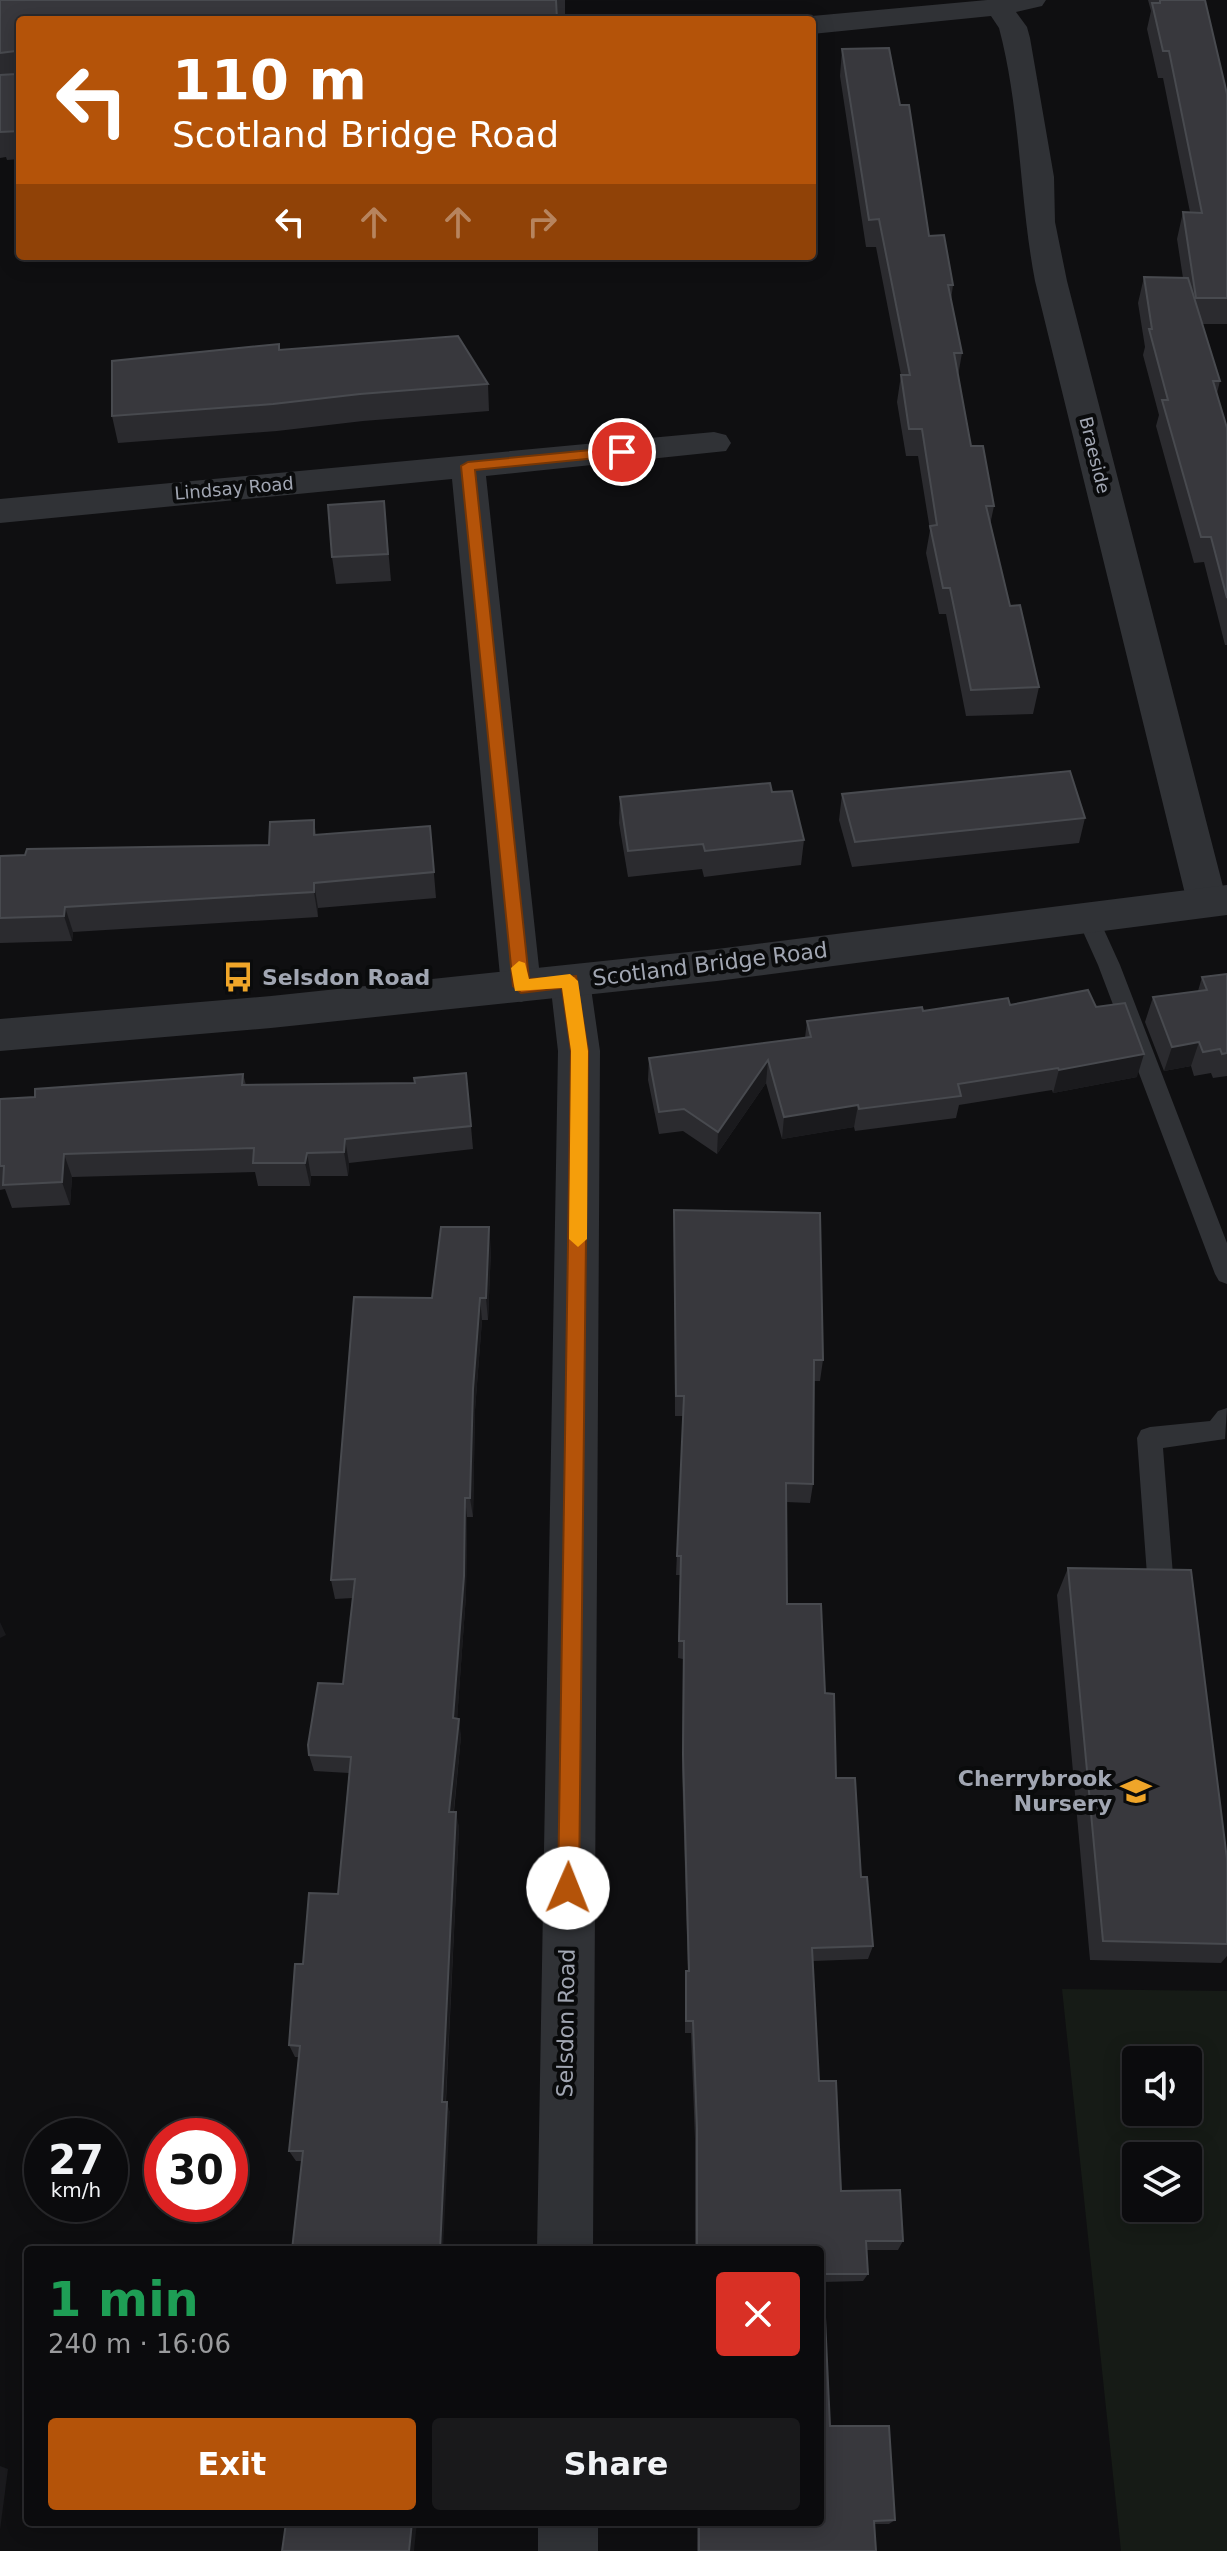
<!DOCTYPE html>
<meta charset="utf-8">
<style>
:root{--surface:#0b0b0d;--page:#19191b;--text:#f1f3f6;--muted:#9a9b9d;--line:#2b2b2e;--accent:#b45309}
body{margin:0;font-family:"DejaVu Sans",sans-serif;background:var(--page);color:var(--text);height:100vh;display:flex;flex-direction:column;font-size:30px;white-space:nowrap}
*{box-sizing:border-box;margin:0}
p{font-size:26px;color:var(--muted)}
.icon{flex:none;width:44px;height:44px;fill:none;stroke:currentColor;stroke-width:2;stroke-linecap:round;stroke-linejoin:round}
.map{position:relative;flex:1;overflow:hidden}
.side{position:absolute;left:24px;top:2246px;width:800px;height:280px;display:flex;flex-direction:column;background:var(--surface);border-radius:8px;box-shadow:0 4px 20px #0003,0 0 0 2px var(--line)}
.side>*{flex:none}
.guide{position:absolute;left:16px;top:16px;width:800px;height:244px;border-radius:8px;box-shadow:0 4px 20px #0003,0 0 0 2px var(--line);background:#b45309;color:#fff;overflow:hidden}
.buttons{position:absolute;left:1122px;top:2046px;display:grid;gap:16px}
.buttons a{display:grid;place-items:center;width:80px;height:80px;border-radius:8px;background:var(--surface);box-shadow:0 4px 20px #0003,0 0 0 2px var(--line);font-size:40px}
.speed{position:absolute;left:24px;top:2118px;display:flex;gap:16px;font-size:40px;font-weight:700;text-align:center}
.speed>*{display:grid;place-content:center;width:104px;height:104px;border-radius:50%;background:var(--surface);box-shadow:0 4px 20px #0003,0 0 0 2px var(--line);line-height:1}
.speed small{font-size:20px;font-weight:400}
.speed .limit{border:12px solid #d22;background:#fff;color:#111}
.pin{position:absolute;display:grid;place-items:center;width:68px;height:68px;color:#fff;margin:-34px;border:4px solid #fff;border-radius:50%;box-shadow:0 2px 8px #0007}
.me{position:absolute;width:88px;margin:-44px;rotate:1deg;stroke-linejoin:round;filter:drop-shadow(0 0 6px #0008)}
.turn{display:flex;align-items:center;gap:28px;height:168px;padding:0 24px;font-size:36px}
.turn .icon{width:104px;height:104px;stroke-width:2.5}
.turn b{display:block;font-size:56px;line-height:68px}
.lanes{display:flex;align-items:center;height:76px;padding:0 24px;background:#0003;justify-content:center;gap:40px;direction:ltr}
.lanes .off{opacity:.35}
.round{display:grid;place-items:center;flex:none;width:84px;height:84px;border-radius:8px;background:var(--page)}
.head{display:flex;align-items:center;justify-content:space-between;height:136px;padding:0 24px}
h1{font-size:48px;font-weight:700;line-height:60px;color:#1e9e55}
.primary-button{display:flex;gap:16px;margin-top:auto;padding:16px 24px}
.primary-button a{flex:1;height:92px;border-radius:8px;background:var(--accent);color:#fff;font-size:32px;font-weight:700;line-height:92px;text-align:center}
.primary-button a+a{background:var(--page);color:var(--text)}
.map>svg:first-child{display:block}
.green{fill:#161b16;fill-rule:evenodd}
.lines{fill:none;stroke-linecap:round;stroke-linejoin:round}
.service{fill:#303236;fill-rule:evenodd}
.minor{fill:#303236;fill-rule:evenodd}
.tertiary{fill:#303236;fill-rule:evenodd}
.wall{fill:#2b2b2f}
.shaded-wall{fill:#1a1a1d}
.building{fill:#38383d;stroke:#484a4f;stroke-width:2}
.route{fill:#b45309;stroke:#753606;stroke-width:2}
.slow{fill:#f59e0b}
.labels{text-anchor:middle;dominant-baseline:central;stroke-width:8;stroke-linejoin:round;paint-order:stroke}
.far-street-label{font-size:18px;fill:#a1a6b2;stroke:#0a0b0c}
.street-label{font-size:22px;fill:#a1a6b2;stroke:#0a0b0c}
.poi-label{font-size:22px;font-weight:bold;fill:#a1a6b2;stroke:#0a0b0c;text-anchor:start}
</style>
<div class="map">
<svg width="1227" height="2551" viewBox="0 0 1227 2551">
<rect width="100%" height="100%" fill="#0f0f11"/>
<!-- green -->
<path class="green" d="M1062 1989 1227 1991V2551H1121ZM1136 2060H1188V2112H1136ZM1136 2156H1188V2208H1136Z"/>
<g class="lines">
<!-- service -->
<g class="service">
<polygon points="1087,908 1095,910 1120,965 1227,1243 1227,1284 1219,1281 1215,1274 1098,965 1076,916 1079,910"/>
<polygon points="1227,1408 1225,1439 1163,1448 1173,1575 1169,1583 1160,1587 1151,1583 1147,1575 1137,1438 1141,1430 1150,1427 1210,1421 1218,1411"/>
</g>
<!-- minor -->
<g class="minor">
<path d="M987 0H1046L1042 6 1016 12 1027 27 1030 38 1054 177 1055 222 1067 281 1227 902 1221 913 1207 917 1193 913 1187 902 1035 281C1019 197 1021 111 999 28L991 16 812 34V20H801L812 16Z"/>
<polygon points="714,432 726,435 731,443 726,451 486,476 541,986 535,997 521,1002 507,997 501,986 452,479 0,523 0,499"/>
<polygon points="570,965 584,970 590,981 600,1051 593,2250 537,2250 558,1051 550,981 556,970"/>
<rect x="538" y="2522" width="60" height="29"/>
</g>
<!-- tertiary -->
<polygon class="tertiary" points="1227,885 1227,915 717,981 271,1028 0,1051 0,1019 271,996 717,949"/>
</g>
<!-- wall -->
<g class="wall">
<polygon points="0,0 565,0 565,15 20,20 20,159 7,160 6,157 0,158"/>
<polygon points="1148,0 1205,0 1227,94 1227,324 1202,324 1220,381 1217,393 1227,428 1227,645 1225,645 1204,562 1194,563 1156,426 1159,415 1143,355 1145,347 1138,303 1144,277 1183,278 1177,239 1183,212 1190,212 1163,78 1158,78 1147,29 1151,11"/>
<polygon points="842,49 900,105 929,236 953,285 951,300 962,353 958,376 971,446 994,506 990,525 1010,606 1039,687 1033,714 966,716 946,614 939,614 926,553 930,530 918,456 906,456 897,402 901,375 876,247 866,247 840,76"/>
<polygon points="280,350 488,384 489,411 363,421 277,431 118,443 112,416"/>
<polygon points="384,501 391,581 336,584 332,557"/>
<polygon points="772,792 804,840 801,865 704,877 702,869 628,877 619,823 620,797"/>
<polygon points="842,794 1085,818 1079,843 852,867 839,820"/>
<polygon points="314,820 316,835 430,826 436,898 318,908 318,917 73,932 72,941 0,943 0,856 269,845"/>
<polygon points="1227,974 1227,1076 1213,1078 1211,1073 1194,1076 1191,1066 1164,1071 1145,1022 1153,997 1198,991 1202,977"/>
<polygon points="1010,1005 1096,1007 1137,1077 1053,1093 1052,1090 959,1105 956,1118 855,1131 854,1127 782,1139 766,1083 717,1154 683,1131 659,1134 648,1080 649,1058 805,1038 807,1021"/>
<polygon points="243,1074 246,1085 471,1126 473,1149 349,1163 348,1176 311,1176 310,1186 258,1186 255,1172 72,1177 70,1205 12,1208 5,1189 0,1190 0,1099 35,1097"/>
<polygon points="674,1210 823,1360 820,1381 814,1381 813,1484 810,1503 786,1502 787,1604 825,1693 836,1778 861,1877 873,1946 868,1959 813,1961 819,2081 841,2191 903,2241 898,2250 866,2250 868,2274 863,2281 823,2282 830,2426 895,2520 889,2524 874,2524 876,2551 697,2551 697,2522 820,2522 820,2250 695,2250 695,2139 691,2033 685,2033 685,1984 686,1971 688,1971 682,1770 683,1659 678,1658 680,1575 676,1575 683,1416 675,1416"/>
<polygon points="491,1249 488,1320 482,1320 475,1410 473,1517 467,1517 466,1595 457,1719 461,1736 454,1812 459,1827 446,2102 450,2113 302,2161 296,2161 289,2151 299,2057 295,2057 289,2045 303,1964 338,1894 349,1773 314,1771 309,1755 343,1684 353,1598 335,1599 331,1580 432,1298"/>
<polygon points="1068,1568 1227,1859 1227,1956 1221,1963 1090,1960 1057,1595"/>
</g>
<!-- shaded-wall -->
<g class="shaded-wall">
<polygon points="314,883 318,908 318,917 314,892"/>
<polygon points="65,907 73,932 72,941 64,916"/>
<polygon points="1199,1042 1191,1066 1164,1071 1172,1047"/>
<polygon points="1144,1054 1137,1077 1053,1093 1059,1070"/>
<polygon points="768,1060 766,1083 717,1154 718,1132"/>
<polygon points="858,1105 854,1127 782,1139 784,1117"/>
<polygon points="345,1139 349,1163 348,1176 344,1152"/>
<polygon points="307,1153 311,1176 310,1186 305,1163"/>
<polygon points="64,1154 72,1177 70,1205 62,1182"/>
<polygon points="489,1227 491,1249 488,1320 486,1298"/>
<polygon points="480,1298 482,1320 475,1410 473,1517 470,1498 473,1389"/>
<polygon points="465,1498 467,1517 466,1595 456,1735 453,1718"/>
<polygon points="0,1622 6,1635 0,1638"/>
<polygon points="459,1719 461,1736 452,1827 449,1812"/>
<polygon points="456,1812 459,1827 445,2113 442,2102"/>
<polygon points="447,2102 450,2113 443,2250 440,2250"/>
<polygon points="0,2466 8,2469 0,2530"/>
<polygon points="412,2522 417,2522 414,2551 409,2551"/>
</g>
<!-- building -->
<g class="building">
<polygon points="0,0 556,0 557,20 20,20 20,131 0,132 0,75 16,74 16,51 0,53"/>
<polygon points="1160,0 1205,0 1227,94 1227,298 1196,298 1183,212 1202,213 1169,51 1163,51 1152,3 1160,3"/>
<polygon points="889,48 900,105 909,105 929,236 944,235 953,285 948,285 962,353 954,353 971,446 983,446 994,506 986,506 1010,606 1020,605 1039,687 971,690 950,588 943,588 930,526 937,525 922,429 909,429 901,375 910,375 879,219 869,220 842,49"/>
<polygon points="1144,277 1188,278 1220,381 1213,381 1227,428 1227,598 1211,537 1201,537 1162,400 1168,400 1149,329 1152,329"/>
<polygon points="458,336 488,384 360,394 273,404 112,416 112,361 279,344 279,350"/>
<polygon points="384,501 388,554 332,557 328,505"/>
<polygon points="1070,771 1085,818 855,842 842,794"/>
<polygon points="770,783 772,792 792,791 804,840 705,851 703,844 628,851 620,797"/>
<polygon points="314,820 314,835 430,826 434,872 314,883 314,892 65,907 64,916 0,918 0,856 25,855 27,849 269,845 270,822"/>
<polygon points="1227,974 1227,1053 1222,1054 1220,1049 1203,1052 1199,1042 1172,1047 1153,997 1207,990 1202,977"/>
<polygon points="1088,990 1096,1007 1125,1003 1144,1054 1059,1070 1058,1068 958,1084 961,1096 859,1109 858,1105 784,1117 768,1060 718,1132 684,1109 659,1112 649,1058 811,1037 807,1021 922,1007 923,1011 1008,998 1010,1005"/>
<polygon points="466,1073 471,1126 345,1139 344,1152 307,1153 305,1163 253,1163 254,1148 64,1154 62,1182 3,1185 4,1166 0,1166 0,1099 35,1097 35,1089 243,1074 242,1085 415,1083 414,1078"/>
<polygon points="674,1210 820,1213 823,1360 814,1360 813,1484 786,1483 787,1604 821,1604 825,1693 834,1694 836,1778 855,1778 861,1877 867,1877 873,1946 812,1948 819,2081 836,2081 841,2191 900,2190 903,2241 866,2241 868,2274 823,2274 830,2426 889,2426 895,2520 874,2521 876,2551 699,2551 699,2522 820,2522 820,2250 697,2250 697,2128 693,2021 686,2021 686,1971 689,1971 683,1754 684,1641 679,1641 681,1556 677,1556 684,1396 676,1396"/>
<polygon points="441,1227 489,1227 486,1298 480,1298 473,1389 470,1498 465,1498 464,1576 453,1718 459,1719 449,1812 456,1812 442,2102 447,2102 440,2250 292,2250 303,2151 289,2151 300,2046 289,2045 295,1964 303,1964 309,1893 338,1894 351,1757 309,1755 308,1745 318,1683 343,1684 355,1579 331,1580 354,1297 432,1298"/>
<polygon points="1068,1568 1191,1570 1227,1859 1227,1944 1103,1941"/>
<polygon points="292,2522 412,2522 409,2551 282,2551 286,2523 292,2523"/>
</g>
<!-- route -->
<polygon class="route" points="622,447 629,452 627,455 475,470 529,979 576,976 588,1051 579,1888 576,1896 568,1899 561,1896 558,1888 571,1051 562,988 521,993 513,986 461,466 468,462"/>
<!-- slow -->
<polygon class="slow" points="519,961 525,963 529,979 570,974 578,981 588,1051 587,1239 578,1247 569,1239 571,1051 562,988 515,991 511,968"/>
<!-- icons -->
<defs>
<g id="bus-bare" transform="scale(2.4)"><path d="M-5-6H5V4H4V6H2V4H-2V6H-4V4H-5ZM-3.5-4V0h7V-4ZM-3.5 1.2v1.5H-2V1.2ZM2 1.2v1.5H3.5V1.2Z" fill="#efa529" stroke="#0a0b0c" stroke-width="2.5" paint-order="stroke"/></g>
<g id="school-bare" transform="scale(2.4)"><path d="M0-5L7-2L0 1L-7-2ZM-4 1L0 2.5L4 1V4Q0 6-4 4Z" fill="#efa529" stroke="#0a0b0c" stroke-width="2.5" paint-order="stroke"/></g>
</defs>
<g fill-rule="evenodd">
<use href="#bus-bare" x="238" y="977"/>
<use href="#school-bare" x="1136" y="1791"/>
</g>
<g class="labels">
<!-- far-street labels -->
<g class="far-street-label">
<text transform="translate(1095 455) rotate(76)">Braeside</text>
<text transform="translate(234 488) rotate(-5)">Lindsay Road</text>
</g>
<!-- street labels -->
<g class="street-label">
<text transform="translate(710 964) rotate(-7)">Scotland Bridge Road</text>
<text transform="translate(566 2023) rotate(-89)">Selsdon Road</text>
</g>
<!-- poi labels -->
<g class="poi-label">
<text x="262" y="977">Selsdon Road</text>
<text x="1112" y="1778" text-anchor="end">Cherrybrook<tspan x="1112" dy="25">Nursery</tspan></text>
</g>
</g>
</svg>
<div class="buttons">
<a><svg class="icon" aria-label="sound" viewBox="0 0 24 24"><path d="M4 9h4l5-4v14l-5-4H4zM17 9q2 3 0 6"/></svg></a>
<a><svg class="icon" aria-label="layers" viewBox="0 0 24 24"><path d="M12 4l9 5-9 5-9-5zM3 14l9 5 9-5"/></svg></a>
</div>
<div class="speed"><div>27<small>km/h</small></div><div class="limit">30</div></div>
<div class="pin" style="left:622px;top:452px;background:#d93025"><svg class="icon" aria-label="arrive" viewBox="0 0 24 24"><path d="M6 21V4h12l-3 4 3 4H6"/></svg></div>
<svg class="me" style="left:568px;top:1888px" viewBox="-20 -20 40 40"><circle r="19" fill="#fff"/><path d="M0-13L10 11 0 6-10 11z" fill="#b45309"/></svg>
<div class="guide">
<div class="turn"><svg class="icon" aria-label="left" viewBox="0 0 24 24"><path d="M17 20v-9H6M10 6l-5 5 5 5"/></svg><div><b>110 m</b>Scotland Bridge Road</div></div>
<div class="lanes"><svg class="icon" aria-label="left" viewBox="0 0 24 24"><path d="M17 20v-9H6M10 6l-5 5 5 5"/></svg><svg class="icon off" aria-label="ahead" viewBox="0 0 24 24"><path d="M12 20V5M6 11l6-6 6 6"/></svg><svg class="icon off" aria-label="ahead" viewBox="0 0 24 24"><path d="M12 20V5M6 11l6-6 6 6"/></svg><svg class="icon off" aria-label="right" viewBox="0 0 24 24"><path d="M7 20v-9h11M14 6l5 5-5 5"/></svg></div>
</div>
<section class="side">
<div class="head"><div><h1>1 min</h1><p>240 m · 16:06</p></div><a class="round" style="background:#d93025;color:#fff"><svg class="icon" aria-label="close" viewBox="0 0 24 24"><path d="M6 6l12 12M18 6L6 18"/></svg></a></div>
<div class="primary-button"><a>Exit</a><a>Share</a></div>
</section>
</div>
